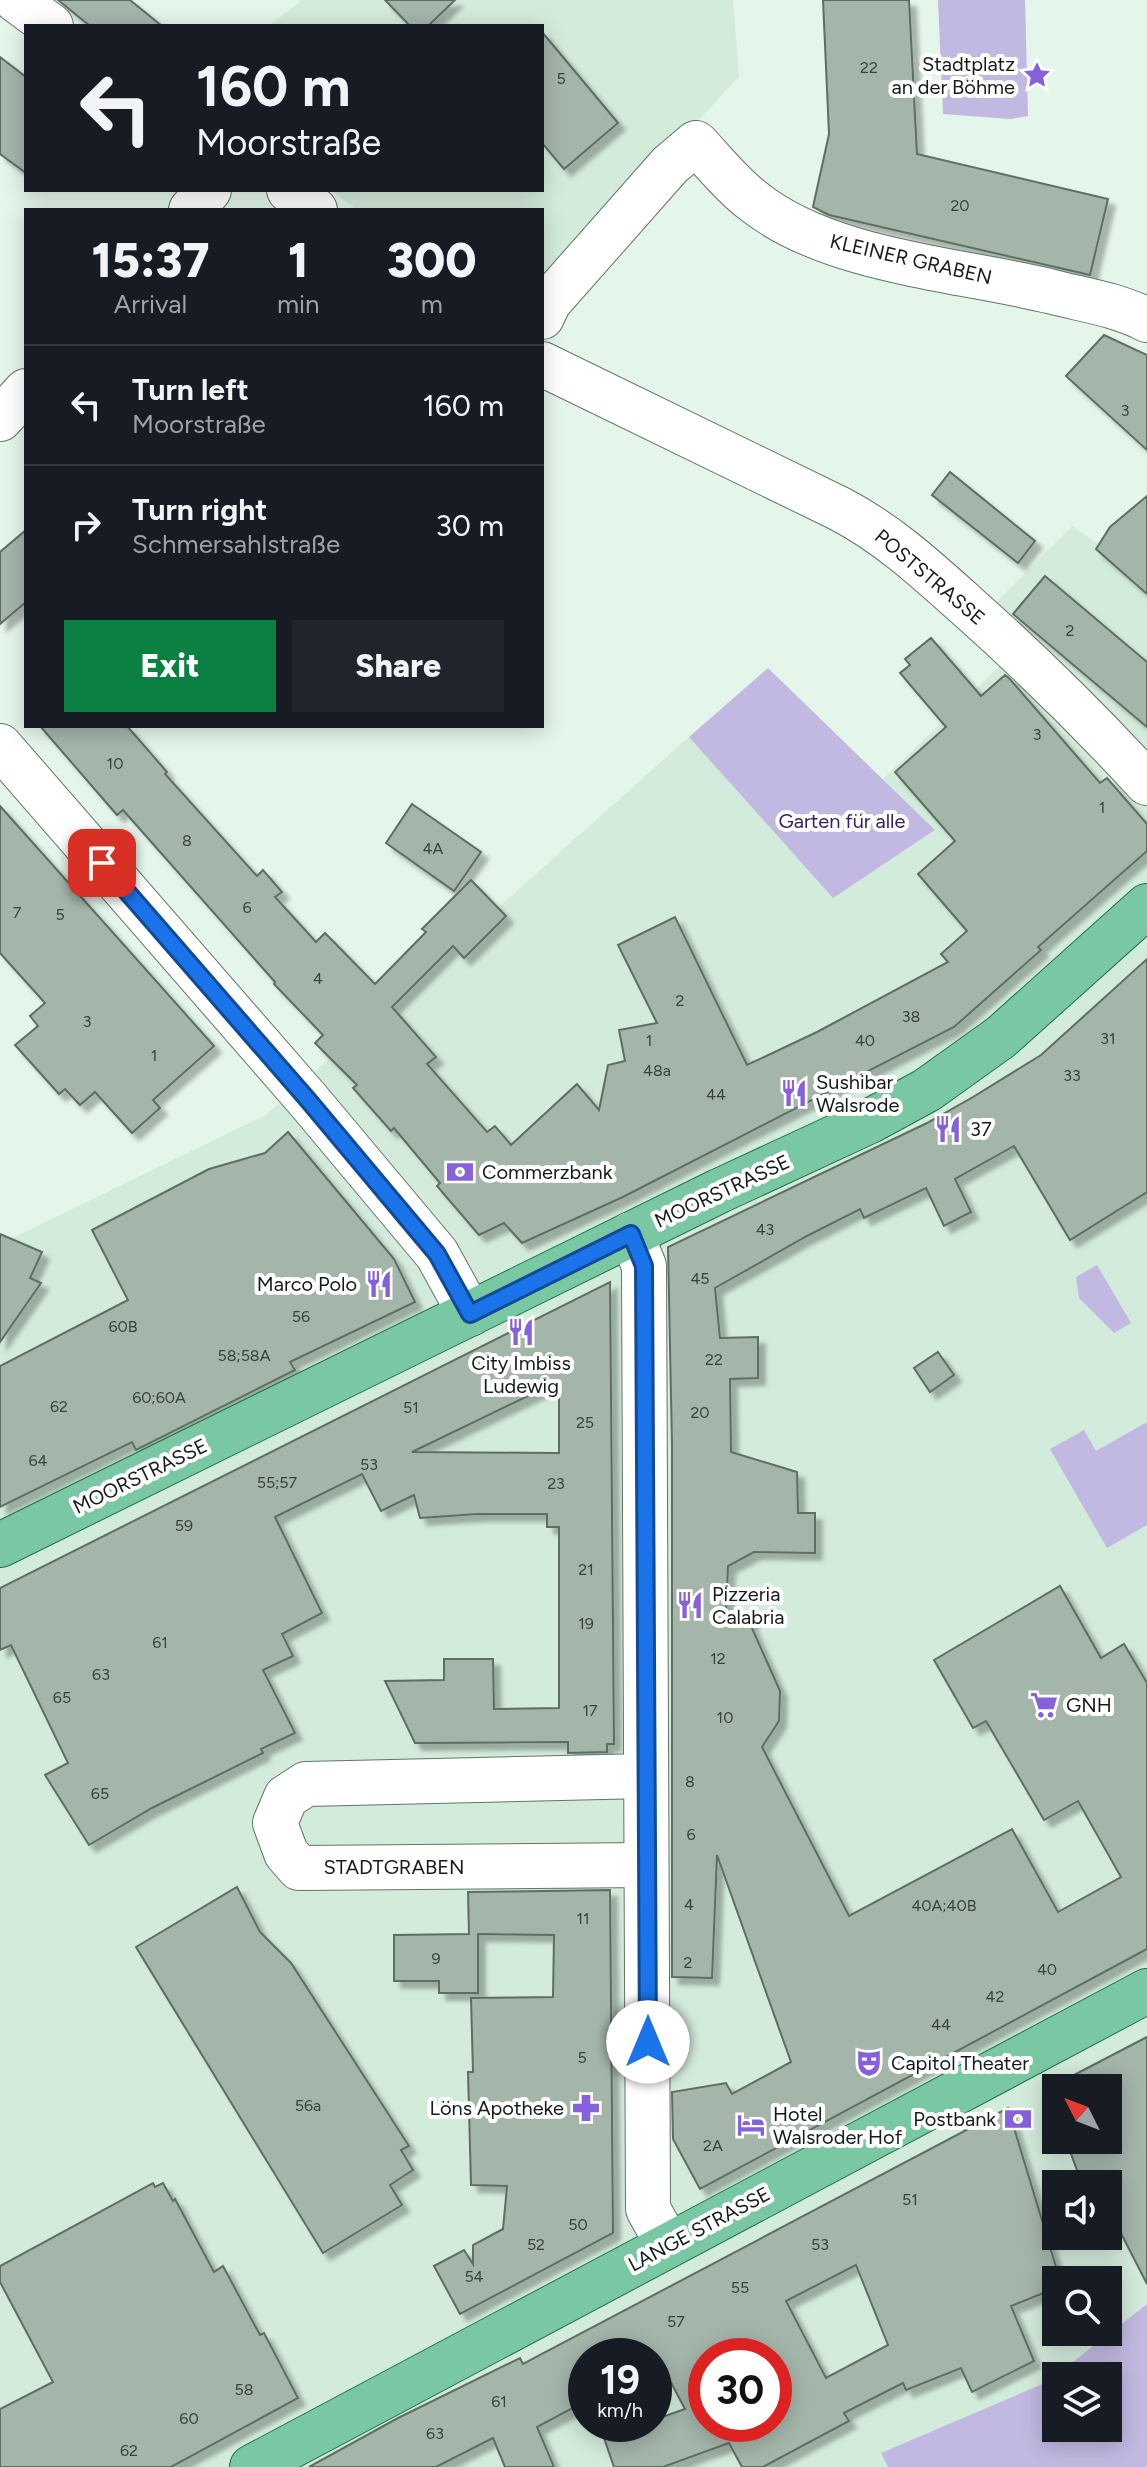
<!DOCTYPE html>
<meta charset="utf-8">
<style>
:root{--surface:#171b24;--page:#20242c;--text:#f1f3f6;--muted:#9ea1a6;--line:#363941;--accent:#0b8043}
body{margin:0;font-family:Figtree,sans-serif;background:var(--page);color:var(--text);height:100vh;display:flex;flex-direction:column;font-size:30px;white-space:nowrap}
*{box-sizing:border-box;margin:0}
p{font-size:26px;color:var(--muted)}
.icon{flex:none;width:44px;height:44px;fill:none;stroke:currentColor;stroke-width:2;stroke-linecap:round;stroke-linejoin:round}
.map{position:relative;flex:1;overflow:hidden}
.details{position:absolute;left:24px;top:208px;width:520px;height:520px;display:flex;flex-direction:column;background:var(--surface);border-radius:0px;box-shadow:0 4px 20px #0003}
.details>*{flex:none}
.hud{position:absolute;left:24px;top:24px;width:520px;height:168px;border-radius:0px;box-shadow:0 4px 20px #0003;background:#171b24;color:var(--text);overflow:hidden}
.needle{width:52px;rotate:312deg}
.tools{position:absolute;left:1042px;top:2074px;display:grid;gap:16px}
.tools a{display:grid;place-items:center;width:80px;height:80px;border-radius:0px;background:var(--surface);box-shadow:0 4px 20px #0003;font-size:40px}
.speed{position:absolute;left:568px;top:2338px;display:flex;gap:16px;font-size:40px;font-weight:700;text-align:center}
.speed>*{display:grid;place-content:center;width:104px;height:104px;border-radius:50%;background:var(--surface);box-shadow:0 4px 20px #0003;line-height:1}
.speed small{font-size:20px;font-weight:400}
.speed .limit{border:12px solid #d22;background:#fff;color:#111}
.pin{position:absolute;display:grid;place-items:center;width:68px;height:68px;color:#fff;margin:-34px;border-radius:16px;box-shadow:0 4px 12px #0006}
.me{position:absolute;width:88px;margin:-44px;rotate:0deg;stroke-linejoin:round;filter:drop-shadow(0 0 6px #0008)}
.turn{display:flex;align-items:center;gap:28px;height:168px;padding:0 40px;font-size:36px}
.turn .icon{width:104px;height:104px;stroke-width:2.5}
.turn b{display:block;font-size:56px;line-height:68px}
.eta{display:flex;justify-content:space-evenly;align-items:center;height:136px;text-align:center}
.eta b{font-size:48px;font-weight:800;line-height:56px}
.button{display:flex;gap:16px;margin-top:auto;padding:16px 40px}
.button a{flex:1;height:92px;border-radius:0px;background:var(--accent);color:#fff;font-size:32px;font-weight:800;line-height:92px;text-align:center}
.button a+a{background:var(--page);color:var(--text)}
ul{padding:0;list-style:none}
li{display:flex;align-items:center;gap:24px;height:120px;padding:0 40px;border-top:2px solid var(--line)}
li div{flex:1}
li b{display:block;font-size:30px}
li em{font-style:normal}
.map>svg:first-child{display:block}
.built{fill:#d3ebdb;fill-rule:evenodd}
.green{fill:#c1b9e1;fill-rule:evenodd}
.building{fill:#a4b5aa;stroke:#5e6e63;stroke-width:2;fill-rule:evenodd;filter:url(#shadow)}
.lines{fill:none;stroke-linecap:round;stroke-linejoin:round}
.minor-casing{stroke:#647369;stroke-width:46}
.major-casing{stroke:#1d734a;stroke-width:46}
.minor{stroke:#fff;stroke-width:44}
.major{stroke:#7ac8a3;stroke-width:44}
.route-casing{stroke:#114b97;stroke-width:20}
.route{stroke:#1a73e8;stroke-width:14}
.labels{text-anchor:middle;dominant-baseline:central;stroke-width:8;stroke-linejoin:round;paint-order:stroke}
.number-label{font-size:16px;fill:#39423c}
.poi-label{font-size:20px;fill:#151b17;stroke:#fff;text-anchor:start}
.street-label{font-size:20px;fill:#151b17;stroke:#fff}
.park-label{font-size:20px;fill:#362161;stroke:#fff}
</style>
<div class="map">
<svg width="1147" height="2467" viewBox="0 0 1147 2467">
<defs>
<filter id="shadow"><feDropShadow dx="7" dy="7" stdDeviation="2" flood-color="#0004"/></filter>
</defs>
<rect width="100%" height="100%" fill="#e4f5e9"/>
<!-- built -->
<g class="built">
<polygon points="302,0 733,0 739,77 542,285 542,210 357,210 331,190 542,190 542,26 269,26"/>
<path d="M1072 526 1115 556 1147 528V2304L1047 2382 881 2453 888 2467H0V1244L266 1115 689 737 833 897 935 831 883 779 1005 661 968 630ZM1056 2088H1108V2140H1056ZM1056 2184H1108V2236H1056ZM1056 2280H1108V2332H1056ZM586 2356H654V2424H586ZM706 2356H774V2424H706Z"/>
</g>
<!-- green -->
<g class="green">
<polygon points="938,0 1025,0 1028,116 1010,119 943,114"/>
<polygon points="768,668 935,830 833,898 689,737"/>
<polygon points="1097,1265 1131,1323 1114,1333 1079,1298 1076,1277"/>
<polygon points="1147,1422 1147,1525 1107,1548 1050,1449 1084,1430 1096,1451"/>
<path d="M1147 2304V2467H888L881 2453 1047 2382ZM1056 2376H1108V2428H1056Z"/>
</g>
<!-- building -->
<g class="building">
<polygon points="58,0 130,0 162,26 90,26"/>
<polygon points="385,0 455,0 428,26 410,26"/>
<polygon points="823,0 909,0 917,154 1108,199 1090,275 829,215 813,207 829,134"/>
<polygon points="542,32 618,123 564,169 542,143"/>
<polygon points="0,57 26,77 26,173 0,154"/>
<polygon points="1104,335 1147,355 1147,450 1066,376"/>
<polygon points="950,472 1035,541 1018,563 932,495"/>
<polygon points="1147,496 1147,594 1096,549 1110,527"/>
<polygon points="26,530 26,602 0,624 0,552"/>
<polygon points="1045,576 1147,662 1147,727 1013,614"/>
<polygon points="931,638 981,696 1005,675 1009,678 1100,783 1107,778 1147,824 1147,851 1038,947 1041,950 954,1027 623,1197 522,1243 504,1223 479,1235 437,1186 440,1183 394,1128 391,1131 353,1088 357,1085 315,1043 323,1035 274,984 275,982 123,810 117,815 40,726 127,726 167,772 165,774 257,876 263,870 282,892 275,897 316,942 325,933 375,984 426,932 422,929 471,880 506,916 464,958 453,946 392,1007 436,1057 427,1064 487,1132 495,1126 511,1145 577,1084 599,1110 608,1065 625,1061 619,1030 657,1023 618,945 675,917 747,1065 817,1032 948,962 941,954 967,931 918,874 955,841 895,772 946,727 900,673 910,665 905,659"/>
<polygon points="412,804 481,852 454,891 386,843"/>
<polygon points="0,806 214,1046 153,1100 160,1108 132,1133 95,1092 80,1105 65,1089 59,1094 15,1045 38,1026 30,1016 45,1003 0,953"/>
<polygon points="1147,959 1147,1192 1070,1240 1014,1146 955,1179 971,1212 944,1226 926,1188 864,1218 860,1209 807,1236 715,1288 720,1338 758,1337 758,1378 730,1379 731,1452 797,1472 798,1513 815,1513 815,1553 754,1552 728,1566 726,1614 751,1614 751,1626 780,1691 779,1721 762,1747 849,1916 1012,1829 1058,1912 1121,1877 1078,1801 1044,1820 986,1721 973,1728 934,1660 1060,1586 1101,1658 1124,1644 1147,1683 1147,1949 700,2189 673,2139 672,2092 726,2083 732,2094 791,2062 717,1855 712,1978 672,1977 672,1445 668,1247 927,1123 973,1097 1041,1055"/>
<polygon points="288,1132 394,1259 415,1302 290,1362 295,1370 136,1450 132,1442 0,1507 0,1366 128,1300 92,1230 209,1169 265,1153"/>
<polygon points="0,1234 42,1252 30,1278 41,1283 0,1342"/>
<path d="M610 1282 614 1744H607V1752L568 1753V1742L415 1743 385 1681 444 1680V1659H493L494 1709 559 1708V1527H547V1514H478L420 1518 414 1495 381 1511 362 1474 275 1517 322 1613 282 1634 293 1656 263 1670 295 1733 261 1749 263 1753 152 1808 89 1845 45 1775 68 1763 11 1645 0 1650V1588ZM559 1381V1453L412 1452Z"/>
<polygon points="938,1352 954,1375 930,1392 914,1368"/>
<polygon points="237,1887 260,1932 291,1963 409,2146 401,2150 413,2170 390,2185 402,2205 323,2253 136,1947"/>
<polygon points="610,1890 613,2233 460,2314 434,2266 464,2250 473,2264 473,2245 503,2229 507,2186 471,2185 468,2072 473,2072 471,1998 553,1997 554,1935 478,1934 478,1993 439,1993 439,1981 394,1981 394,1935 469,1934 468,1892"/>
<polygon points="1147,2037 1147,2284 1108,2208 1108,2184 1082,2184 1066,2140 1108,2140 1108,2088 1049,2088"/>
<path d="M1008 2108 1060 2280H1056V2288L1011 2306 1034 2361 972 2392 961 2368 906 2390 903 2383 844 2413 849 2421 763 2467H742L729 2443 663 2467H614L604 2438 644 2424H654V2420L685 2409 657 2356H586V2401L537 2427 554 2467H505L493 2438 436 2467H309L398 2418 520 2358 523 2364ZM856 2265 888 2345 826 2378 786 2301ZM706 2356H774V2424H706Z"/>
<polygon points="153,2183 155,2187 163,2183 173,2201 175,2199 214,2272 223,2266 260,2335 264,2333 298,2398 171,2467 0,2467 0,2409 53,2382 0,2282 0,2266"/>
</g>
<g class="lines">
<!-- minor casing -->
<g class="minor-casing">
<g id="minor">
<polyline points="16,0 51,26"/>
<polyline points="289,190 315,210"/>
<polyline points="191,210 209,190"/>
<path d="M542 317 549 302 670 165 696 143C714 162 731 184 752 200 828 262 960 269 1053 292 1084 300 1119 305 1147 320"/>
<path d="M542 364 840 509C888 534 927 570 967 606 1030 662 1090 721 1147 783"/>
<polyline points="0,419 26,391"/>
<polyline points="0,746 308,1100 437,1254 470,1314"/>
<polyline points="631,1234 644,1266 648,2209 668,2245"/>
<polyline points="646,1776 306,1784 286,1797 275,1823 286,1853 299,1868 646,1865"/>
</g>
</g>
<!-- major casing -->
<g class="major-casing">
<g id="major">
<polyline points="0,1545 719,1191 870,1121 927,1090 1001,1037 1147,906"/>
<polyline points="252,2467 1147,1991"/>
</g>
</g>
<!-- minor -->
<use href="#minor" class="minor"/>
<!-- major -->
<use href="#major" class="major"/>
</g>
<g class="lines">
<!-- route casing -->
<g class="route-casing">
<polyline id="route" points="102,863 308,1100 437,1254 470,1314 631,1234 644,1266 648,2042"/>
</g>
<!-- route -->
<use href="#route" class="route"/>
</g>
<!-- icons -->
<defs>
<g id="sight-bare" transform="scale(2.16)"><path d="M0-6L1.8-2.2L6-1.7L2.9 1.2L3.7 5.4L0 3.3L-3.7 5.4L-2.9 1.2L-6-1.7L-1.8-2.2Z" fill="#8661dc" stroke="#fff" stroke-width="2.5" paint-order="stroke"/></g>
<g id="restaurant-bare" transform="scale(2.16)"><path d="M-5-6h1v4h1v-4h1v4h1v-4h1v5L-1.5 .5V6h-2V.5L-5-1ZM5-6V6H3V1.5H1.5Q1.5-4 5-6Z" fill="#8661dc" stroke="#fff" stroke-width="2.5" paint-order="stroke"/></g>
<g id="bank-bare" transform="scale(2.16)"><path d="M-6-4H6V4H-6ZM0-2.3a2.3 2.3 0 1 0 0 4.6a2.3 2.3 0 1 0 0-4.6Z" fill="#8661dc" stroke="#fff" stroke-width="2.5" paint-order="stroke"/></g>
<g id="supermarket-bare" transform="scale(2.16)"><path d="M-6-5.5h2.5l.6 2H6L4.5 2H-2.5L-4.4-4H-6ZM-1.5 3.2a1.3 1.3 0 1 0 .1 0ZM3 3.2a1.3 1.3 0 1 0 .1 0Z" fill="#8661dc" stroke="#fff" stroke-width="2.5" paint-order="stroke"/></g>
<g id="theatre-bare" transform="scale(2.16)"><path d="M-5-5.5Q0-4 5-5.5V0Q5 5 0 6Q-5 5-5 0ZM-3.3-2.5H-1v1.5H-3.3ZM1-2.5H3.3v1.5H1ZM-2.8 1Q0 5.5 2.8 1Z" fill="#8661dc" stroke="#fff" stroke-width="2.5" paint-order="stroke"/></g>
<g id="pharmacy-bare" transform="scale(2.16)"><path d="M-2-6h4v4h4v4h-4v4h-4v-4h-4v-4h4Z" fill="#8661dc" stroke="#fff" stroke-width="2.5" paint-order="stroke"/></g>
<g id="hotel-bare" transform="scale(2.16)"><path d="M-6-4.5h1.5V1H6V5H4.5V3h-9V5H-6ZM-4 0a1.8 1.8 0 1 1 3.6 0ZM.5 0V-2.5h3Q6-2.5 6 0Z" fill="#8661dc" stroke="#fff" stroke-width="2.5" paint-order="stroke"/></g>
</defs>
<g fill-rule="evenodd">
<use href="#sight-bare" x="1037" y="75"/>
<use href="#restaurant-bare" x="794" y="1093"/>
<use href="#restaurant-bare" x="948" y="1129"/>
<use href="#bank-bare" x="460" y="1172"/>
<use href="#restaurant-bare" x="379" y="1284"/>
<use href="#restaurant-bare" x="521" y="1332"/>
<use href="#restaurant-bare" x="690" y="1605"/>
<use href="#supermarket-bare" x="1044" y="1705"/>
<use href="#theatre-bare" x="869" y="2063"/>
<use href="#pharmacy-bare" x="586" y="2108"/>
<use href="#bank-bare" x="1018" y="2119"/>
<use href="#hotel-bare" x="751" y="2125"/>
</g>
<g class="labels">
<!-- number labels -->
<g class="number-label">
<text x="869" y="67">22</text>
<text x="561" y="78">5</text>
<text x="960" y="205">20</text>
<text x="1125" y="410">3</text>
<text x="1070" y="630">2</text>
<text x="1037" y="734">3</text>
<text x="115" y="763">10</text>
<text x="1102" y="807">1</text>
<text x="187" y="840">8</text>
<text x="433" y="848">4A</text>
<text x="247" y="907">6</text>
<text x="17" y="912">7</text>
<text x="60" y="914">5</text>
<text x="318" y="978">4</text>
<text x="680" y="1000">2</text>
<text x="911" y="1016">38</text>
<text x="87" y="1021">3</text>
<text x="1108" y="1038">31</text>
<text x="649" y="1040">1</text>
<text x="865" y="1040">40</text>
<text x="154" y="1055">1</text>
<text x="657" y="1070">48a</text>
<text x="1072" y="1075">33</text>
<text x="716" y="1094">44</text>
<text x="765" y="1229">43</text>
<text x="700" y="1278">45</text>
<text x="301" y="1316">56</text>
<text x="123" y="1326">60B</text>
<text x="244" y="1355">58;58A</text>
<text x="714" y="1359">22</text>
<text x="159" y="1397">60;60A</text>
<text x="59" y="1406">62</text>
<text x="411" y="1407">51</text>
<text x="700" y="1412">20</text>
<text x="585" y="1422">25</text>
<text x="38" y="1460">64</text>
<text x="369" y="1464">53</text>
<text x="277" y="1482">55;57</text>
<text x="556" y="1483">23</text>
<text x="184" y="1525">59</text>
<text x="586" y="1569">21</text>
<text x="586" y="1623">19</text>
<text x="160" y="1642">61</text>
<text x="718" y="1658">12</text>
<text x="101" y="1674">63</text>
<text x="62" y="1697">65</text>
<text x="590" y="1710">17</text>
<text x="725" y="1717">10</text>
<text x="690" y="1781">8</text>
<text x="100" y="1793">65</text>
<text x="691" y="1834">6</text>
<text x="689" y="1904">4</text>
<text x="944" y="1905">40A;40B</text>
<text x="583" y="1918">11</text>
<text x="436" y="1958">9</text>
<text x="688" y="1962">2</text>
<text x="1047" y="1969">40</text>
<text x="995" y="1996">42</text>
<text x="941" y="2024">44</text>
<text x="582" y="2057">5</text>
<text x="308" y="2105">56a</text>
<text x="713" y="2145">2A</text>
<text x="910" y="2199">51</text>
<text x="578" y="2224">50</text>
<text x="536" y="2244">52</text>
<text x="820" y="2244">53</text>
<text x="474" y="2276">54</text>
<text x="740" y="2287">55</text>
<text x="676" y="2321">57</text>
<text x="244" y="2389">58</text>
<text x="499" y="2401">61</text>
<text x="189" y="2418">60</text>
<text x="435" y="2433">63</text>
<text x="129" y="2450">62</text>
</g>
<!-- poi labels -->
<g class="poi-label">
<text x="1015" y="64" text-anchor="end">Stadtplatz<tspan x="1015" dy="23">an der Böhme</tspan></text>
<text x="816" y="1082">Sushibar<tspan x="816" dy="23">Walsrode</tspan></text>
<text x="970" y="1129">37</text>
<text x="482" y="1172">Commerzbank</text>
<text x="357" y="1284" text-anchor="end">Marco Polo</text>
<text x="521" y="1363" text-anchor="middle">City Imbiss<tspan x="521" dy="23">Ludewig</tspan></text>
<text x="712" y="1594">Pizzeria<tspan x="712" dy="23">Calabria</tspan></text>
<text x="1066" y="1705">GNH</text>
<text x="891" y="2063">Capitol Theater</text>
<text x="564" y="2108" text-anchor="end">Löns Apotheke</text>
<text x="773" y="2114">Hotel<tspan x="773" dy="23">Walsroder Hof</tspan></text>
<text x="996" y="2119" text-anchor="end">Postbank</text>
</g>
<!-- street labels -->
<g class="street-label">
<text transform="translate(911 259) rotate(13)">KLEINER GRABEN</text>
<text transform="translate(930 577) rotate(40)">POSTSTRASSE</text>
<text transform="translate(722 1191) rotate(-25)">MOORSTRASSE</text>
<text transform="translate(140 1476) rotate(-26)">MOORSTRASSE</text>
<text x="394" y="1867">STADTGRABEN</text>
<text transform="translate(699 2229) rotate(-28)">LANGE STRASSE</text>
</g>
<!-- park labels -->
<g class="park-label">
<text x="842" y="821">Garten für alle</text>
</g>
</g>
</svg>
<div class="tools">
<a><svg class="needle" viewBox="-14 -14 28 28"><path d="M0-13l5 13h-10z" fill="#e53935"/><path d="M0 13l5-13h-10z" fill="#9ea1a6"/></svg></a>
<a><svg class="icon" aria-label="sound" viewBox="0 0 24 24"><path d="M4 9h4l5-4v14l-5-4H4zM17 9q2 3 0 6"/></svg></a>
<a><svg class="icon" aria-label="search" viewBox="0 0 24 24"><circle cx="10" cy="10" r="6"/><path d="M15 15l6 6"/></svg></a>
<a><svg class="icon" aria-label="layers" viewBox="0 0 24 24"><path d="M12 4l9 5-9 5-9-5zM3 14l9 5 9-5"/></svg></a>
</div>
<div class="speed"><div>19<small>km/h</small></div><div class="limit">30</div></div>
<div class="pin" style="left:102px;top:863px;background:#d93025"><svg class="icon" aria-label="arrive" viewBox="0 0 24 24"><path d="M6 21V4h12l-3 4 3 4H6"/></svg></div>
<svg class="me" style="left:648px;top:2042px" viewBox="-20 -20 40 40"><circle r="19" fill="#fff"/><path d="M0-13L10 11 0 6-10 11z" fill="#1a73e8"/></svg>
<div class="hud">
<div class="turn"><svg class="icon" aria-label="left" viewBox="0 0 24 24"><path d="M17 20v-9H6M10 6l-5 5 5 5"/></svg><div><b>160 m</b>Moorstraße</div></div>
</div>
<section class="details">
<div class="eta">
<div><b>15:37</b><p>Arrival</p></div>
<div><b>1</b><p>min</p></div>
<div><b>300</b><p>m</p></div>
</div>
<ul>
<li><svg class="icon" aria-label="left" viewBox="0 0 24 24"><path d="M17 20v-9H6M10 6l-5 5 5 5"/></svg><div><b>Turn left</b><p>Moorstraße</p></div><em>160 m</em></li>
<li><svg class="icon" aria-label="right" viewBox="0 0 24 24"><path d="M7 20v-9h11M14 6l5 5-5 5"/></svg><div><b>Turn right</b><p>Schmersahlstraße</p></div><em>30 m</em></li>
</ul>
<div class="button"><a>Exit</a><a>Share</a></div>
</section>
</div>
